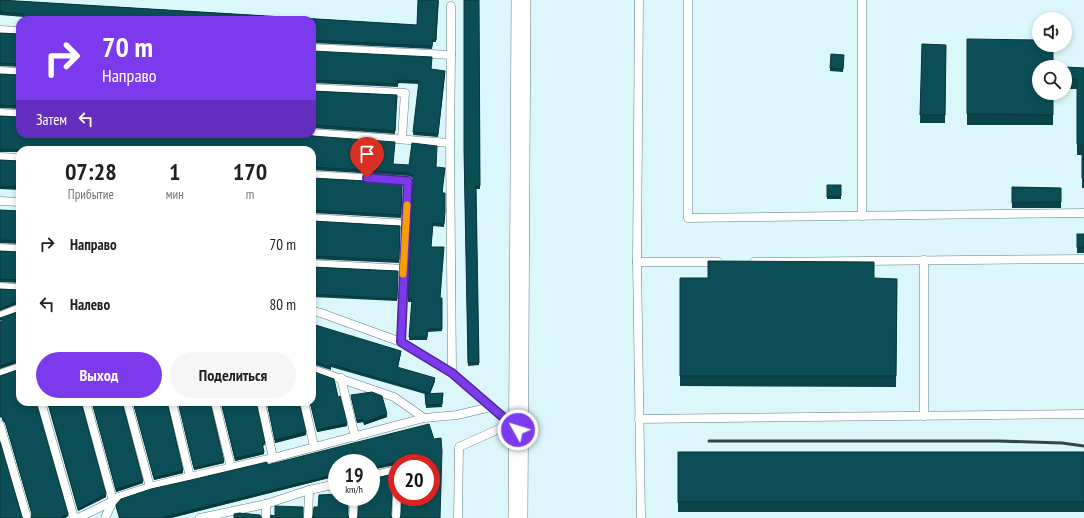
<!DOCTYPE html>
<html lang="ru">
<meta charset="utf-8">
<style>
:root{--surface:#fff;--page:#f6f6f6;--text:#202124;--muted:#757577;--accent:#7c3aed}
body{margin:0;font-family:"PT Sans Narrow",sans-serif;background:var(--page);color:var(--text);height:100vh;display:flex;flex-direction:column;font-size:15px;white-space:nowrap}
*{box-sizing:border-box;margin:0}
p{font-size:13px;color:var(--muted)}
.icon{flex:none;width:22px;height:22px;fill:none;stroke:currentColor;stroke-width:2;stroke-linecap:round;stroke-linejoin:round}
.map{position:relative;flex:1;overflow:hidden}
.side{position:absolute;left:16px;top:146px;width:300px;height:260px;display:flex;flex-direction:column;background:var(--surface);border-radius:12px;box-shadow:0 2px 6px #0003}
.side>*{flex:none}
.guide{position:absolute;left:16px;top:16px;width:300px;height:122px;border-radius:12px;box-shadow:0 2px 6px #0003;background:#7c3aed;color:#fff;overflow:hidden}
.fabs{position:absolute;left:1032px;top:12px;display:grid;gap:8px}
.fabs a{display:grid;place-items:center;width:40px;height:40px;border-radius:50%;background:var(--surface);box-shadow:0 2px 6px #0003;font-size:20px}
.speed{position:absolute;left:328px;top:454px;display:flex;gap:8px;font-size:20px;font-weight:700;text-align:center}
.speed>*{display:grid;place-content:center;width:52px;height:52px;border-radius:50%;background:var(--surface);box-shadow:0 2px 6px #0003;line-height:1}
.speed small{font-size:10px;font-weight:400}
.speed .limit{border:6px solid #d22;background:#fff;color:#111}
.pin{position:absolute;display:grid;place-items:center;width:34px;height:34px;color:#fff;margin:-41px -17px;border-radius:50% 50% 50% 0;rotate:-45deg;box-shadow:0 0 4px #0007}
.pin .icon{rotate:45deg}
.me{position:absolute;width:44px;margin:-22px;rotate:309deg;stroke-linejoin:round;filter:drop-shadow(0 0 3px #0008)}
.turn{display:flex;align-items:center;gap:14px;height:84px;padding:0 20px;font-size:18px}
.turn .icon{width:52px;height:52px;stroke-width:2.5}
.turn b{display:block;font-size:28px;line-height:34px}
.then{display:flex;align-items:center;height:38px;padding:0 20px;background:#0003;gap:8px;font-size:15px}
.eta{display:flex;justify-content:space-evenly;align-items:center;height:68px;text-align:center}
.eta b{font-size:24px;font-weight:600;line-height:28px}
.action{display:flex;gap:8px;margin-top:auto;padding:8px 20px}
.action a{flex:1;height:46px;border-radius:24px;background:var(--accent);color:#fff;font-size:16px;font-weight:600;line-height:46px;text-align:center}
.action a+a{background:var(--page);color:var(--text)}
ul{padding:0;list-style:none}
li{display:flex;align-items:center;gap:12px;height:60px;padding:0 20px}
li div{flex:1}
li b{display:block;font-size:15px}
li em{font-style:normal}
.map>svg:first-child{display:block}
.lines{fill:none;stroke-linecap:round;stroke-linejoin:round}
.service-casing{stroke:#667f82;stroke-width:9}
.tertiary-casing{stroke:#667f82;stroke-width:20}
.service{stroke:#fff;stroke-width:8}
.tertiary{stroke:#fff;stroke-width:19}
.rail{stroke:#364446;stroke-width:3}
.wall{fill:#0a434a}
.shaded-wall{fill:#08373c}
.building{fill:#0c4e56;stroke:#08373c}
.route-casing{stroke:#51269a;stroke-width:10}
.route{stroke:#7c3aed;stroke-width:7}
.slow{stroke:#f59e0b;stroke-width:7}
</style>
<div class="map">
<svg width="1084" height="518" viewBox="0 0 1084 518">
<rect width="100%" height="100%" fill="#dbf7fb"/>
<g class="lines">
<!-- service casing -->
<g class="service-casing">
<g id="service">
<polyline points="639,0 637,262 641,518"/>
<polyline points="688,0 688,218 1084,213"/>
<polyline points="862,0 862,216"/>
<polyline points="451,6 451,55"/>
<polyline points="0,30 20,31"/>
<polyline points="312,48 451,55 450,143 452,373 517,429"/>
<polyline points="0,71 20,72"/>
<polyline points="312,88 405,93 402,138"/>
<polyline points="0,113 20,114"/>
<polyline points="312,133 450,143"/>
<polyline points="0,157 20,158"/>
<polyline points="312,175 408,181 401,342"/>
<polyline points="0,201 20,202"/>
<polyline points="312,218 407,224"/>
<polyline points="0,248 20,249"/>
<polyline points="924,260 924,416"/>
<polyline points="637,262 718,262"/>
<polyline points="754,262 1084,259"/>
<polyline points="312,264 404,269"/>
<polyline points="0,287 20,288"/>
<polyline points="312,311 321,313 401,342 452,373"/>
<polyline points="0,316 20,308"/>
<polyline points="312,369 394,397 424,418"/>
<polyline points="0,374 20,367"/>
<polyline points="341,378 355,437"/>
<polyline points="41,402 74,518"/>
<polyline points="86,402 113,501 105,518"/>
<polyline points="127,402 150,487"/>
<polyline points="172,402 190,477"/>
<polyline points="215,402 231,467"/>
<polyline points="261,402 273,458"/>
<polyline points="304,402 314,446"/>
<polyline points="639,419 1084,414"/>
<polyline points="0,425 27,518"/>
<polyline points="371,476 397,470"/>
<polyline points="78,518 113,501 118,497 150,487 190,477 273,458 424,418 457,415 491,407"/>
<polyline points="200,518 266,504 309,490 337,484"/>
<polyline points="266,518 266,504"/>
<polyline points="308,518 309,490"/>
<polyline points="353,518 354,497"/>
<polyline points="396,518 397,495"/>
<polyline points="458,518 459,447 510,424"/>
</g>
</g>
<!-- tertiary casing -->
<g class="tertiary-casing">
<polyline id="tertiary" points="518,518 521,0"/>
</g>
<!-- service -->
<use href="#service" class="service"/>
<!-- tertiary -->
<use href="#tertiary" class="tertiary"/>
<!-- rail -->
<polyline class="rail" points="709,441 998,441 1062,443 1084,446"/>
</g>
<!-- wall -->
<g class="wall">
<polygon points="0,0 417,25 439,0 436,42 433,42 432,49 312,43 24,17 0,15"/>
<polygon points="479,0 480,189 476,189 479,365 468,366 464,152"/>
<polygon points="0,33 20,34 20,67 0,66"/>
<polygon points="967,39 1053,93 1053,125 967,125"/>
<polygon points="922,44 946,45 945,123 920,123"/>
<polygon points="312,51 431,69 445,74 438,137 413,135 419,84 398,83 398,87 312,83"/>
<polygon points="844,58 843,72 830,71 830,68"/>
<polygon points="1065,67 1084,68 1084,188 1082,188 1082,155 1077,155 1077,89 1065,89"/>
<polygon points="0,74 20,75 20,109 0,108"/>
<polygon points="312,91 397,95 395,134 312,128"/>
<polygon points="0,116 309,134 393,164 436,167 443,193 445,193 444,227 433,226 431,247 440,298 442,298 442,331 428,332 427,340 409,340 412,302 408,302 408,299 413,181 413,178 409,176 312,170 312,150 20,150 20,152 0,152"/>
<polygon points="0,160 20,161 20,190 0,189"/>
<polygon points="312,178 402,183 401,218 312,213"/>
<rect x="827" y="185" width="14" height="14"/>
<polygon points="1012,187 1061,188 1061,208 1012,208"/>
<polygon points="0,210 20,211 20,244 0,243"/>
<polygon points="312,221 400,226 399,263 312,259"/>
<rect x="1077" y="234" width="7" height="19"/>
<polygon points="0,251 20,252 20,283 0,282"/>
<polygon points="312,267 398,271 397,301 312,297"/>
<polygon points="680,278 897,279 896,387 680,386"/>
<polygon points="312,324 401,353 398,368 435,381 430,394 443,393 442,407 426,408 425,394 331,367 331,370 312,364"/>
<polygon points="0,376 68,516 65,518 31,518 32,515 5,423 2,420"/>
<polygon points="351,395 387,417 364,425 363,422 357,423 351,398"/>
<polygon points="338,397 347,426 317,432 310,402"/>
<polygon points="47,402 81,402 106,497 78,511"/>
<polygon points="92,402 122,402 143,483 116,492"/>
<polygon points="133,402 167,402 183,473 154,480"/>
<polygon points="178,402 210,402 224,463 194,470"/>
<polygon points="221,402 256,402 265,445 263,446 264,454 235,461"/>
<polygon points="267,402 299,402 306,435 275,443"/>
<polygon points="441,438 431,463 397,463 397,465 337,463 337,476 171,518 119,518 116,508 116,505 267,465"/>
<rect x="678" y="452" width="406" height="60"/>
</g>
<!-- shaded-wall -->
<g class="shaded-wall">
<polygon points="20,300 20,303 0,311 0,308"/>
<polygon points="401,351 401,353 397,370 397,367"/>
<polygon points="20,359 20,362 0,369 0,366"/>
<polygon points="435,378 435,381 429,396 429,393"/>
<polygon points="387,414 387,417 364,425 364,422"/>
<polygon points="363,419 363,422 357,423 357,421"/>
<polygon points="347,423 347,426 317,432 317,430"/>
<polygon points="306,432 306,435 275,443 275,440"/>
<polygon points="264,452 264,454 235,461 235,458"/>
<polygon points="224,461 224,463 194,470 194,468"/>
<polygon points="396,462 396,465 371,470 371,468"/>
<polygon points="183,470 183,473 154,480 154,478"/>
<polygon points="337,474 337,476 171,518 160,518"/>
<polygon points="143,481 143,483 116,492 116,489"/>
<polygon points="397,487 397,490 394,490 392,495 392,492 394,488"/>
<polygon points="106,494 106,497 78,511 78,509"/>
<polygon points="68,514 68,516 65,518 59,518"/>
</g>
<!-- building -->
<g class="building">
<polygon points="0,0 417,25 418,0 438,0 436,40 433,39 432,46 312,40 312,20 23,20 24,14 0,12"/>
<polygon points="464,0 479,0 480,186 476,186 479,363 468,363 464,149"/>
<polygon points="0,33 20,34 20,64 0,63"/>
<polygon points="967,39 1039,40 1039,45 1053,45 1053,67 1039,67 1039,93 1053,93 1053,115 967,114"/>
<polygon points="922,44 946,45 945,115 920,115"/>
<polygon points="312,51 432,57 431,69 445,71 438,134 413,132 419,81 398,80 398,84 312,80"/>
<polygon points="831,54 844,55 843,69 830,68"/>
<polygon points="1065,67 1084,68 1084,178 1082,178 1082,144 1077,144 1077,79 1065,79"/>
<polygon points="0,74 20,75 20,106 0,105"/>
<polygon points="312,91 397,95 395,131 312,125"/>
<polygon points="0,116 20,117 20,134 308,134 312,136 395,142 393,164 409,165 412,143 437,146 436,167 445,168 442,193 445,193 445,212 444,224 433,223 431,247 444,247 440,298 442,298 442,329 428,329 427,337 409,337 412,299 408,299 413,178 413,175 409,173 312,167 312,150 21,150 0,149"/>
<polygon points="0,160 20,161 20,187 0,186"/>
<polygon points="312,178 402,183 401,215 312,210"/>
<polygon points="827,185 841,185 841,196 827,197"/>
<polygon points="1012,187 1061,188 1061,202 1012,203"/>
<polygon points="0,210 20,211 20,241 0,240"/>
<polygon points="312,221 400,226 399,260 312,256"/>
<rect x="1077" y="234" width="7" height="13"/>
<polygon points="0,251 20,252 20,280 0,279"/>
<polygon points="708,261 874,262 874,278 897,279 896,376 680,376 680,278 708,278"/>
<polygon points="312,267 398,271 397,299 312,294"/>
<polygon points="0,289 20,290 20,300 0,308"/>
<polygon points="20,311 20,359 0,366 0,322 5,320 0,320 0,318"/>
<polygon points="312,324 401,351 397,367 435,378 429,393 330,364 331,367 312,361"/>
<polygon points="20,369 20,402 36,402 68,514 59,518 31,518 32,514 5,421 2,417 0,417 0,386 1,386 0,382 0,376"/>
<polygon points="312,371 334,379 338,397 340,396 347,423 317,430 310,402 312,402"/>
<polygon points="372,392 382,396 387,414 364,422 363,419 357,421 351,395"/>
<polygon points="443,393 442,404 426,405 425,394"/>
<polygon points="48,402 81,402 106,494 78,509"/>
<polygon points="92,402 122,402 143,481 116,489"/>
<polygon points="133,402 167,402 183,470 154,478"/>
<polygon points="178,402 210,402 224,461 194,468"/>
<polygon points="221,402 256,402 265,443 262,443 264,452 235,458"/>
<polygon points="267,402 299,402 306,432 275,440"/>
<polygon points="429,424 434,439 441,438 442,451 440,518 400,518 401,515 402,497 431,497 431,463 400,463 396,462 371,468 371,463 337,463 337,474 160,518 120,518 116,505 121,499 151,489 191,480 267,462 267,465"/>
<polygon points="0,442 22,517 23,518 0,518"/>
<rect x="678" y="452" width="406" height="50"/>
<polygon points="397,473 397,487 394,488 392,492 391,515 392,518 357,518 358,516 359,497 371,497 371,478 372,479"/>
<polygon points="337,494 337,497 348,497 348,515 349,518 312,518 313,516 314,507 318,507 319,495"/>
<polygon points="275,506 303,507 303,518 270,518 271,515 275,516"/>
<polygon points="239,513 260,515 262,518 234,518 234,514"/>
</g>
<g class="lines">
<!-- route casing -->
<g class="route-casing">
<polyline id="route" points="367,178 408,181 401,342 452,373 518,430"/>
</g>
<!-- route -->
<use href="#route" class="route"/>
<!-- slow -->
<polyline class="slow" points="403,274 407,205"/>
</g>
</svg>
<div class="fabs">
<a><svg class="icon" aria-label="sound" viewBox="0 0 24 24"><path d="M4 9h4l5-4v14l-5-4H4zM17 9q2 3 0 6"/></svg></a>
<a><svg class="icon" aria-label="search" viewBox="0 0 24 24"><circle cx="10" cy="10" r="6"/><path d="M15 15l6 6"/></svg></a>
</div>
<div class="speed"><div>19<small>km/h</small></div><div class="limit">20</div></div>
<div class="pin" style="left:367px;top:178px;background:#d93025"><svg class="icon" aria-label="arrive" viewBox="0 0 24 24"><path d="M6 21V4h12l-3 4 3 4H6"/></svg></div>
<svg class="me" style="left:518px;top:430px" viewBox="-20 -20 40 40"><circle r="17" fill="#7c3aed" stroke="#fff" stroke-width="3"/><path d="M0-11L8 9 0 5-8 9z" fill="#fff"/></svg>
<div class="guide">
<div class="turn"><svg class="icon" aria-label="right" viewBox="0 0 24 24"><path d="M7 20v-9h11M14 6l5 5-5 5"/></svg><div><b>70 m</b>Направо</div></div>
<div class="then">Затем<svg class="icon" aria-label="left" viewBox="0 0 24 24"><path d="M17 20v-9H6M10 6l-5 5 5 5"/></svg></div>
</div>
<section class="side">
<div class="eta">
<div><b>07:28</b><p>Прибытие</p></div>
<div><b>1</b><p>мин</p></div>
<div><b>170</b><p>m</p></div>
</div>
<ul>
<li><svg class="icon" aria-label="right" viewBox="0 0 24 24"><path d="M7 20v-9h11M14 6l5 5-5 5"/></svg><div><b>Направо</b></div><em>70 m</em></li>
<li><svg class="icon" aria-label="left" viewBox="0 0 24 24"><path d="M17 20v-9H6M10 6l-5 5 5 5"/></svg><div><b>Налево</b></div><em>80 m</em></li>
</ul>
<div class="action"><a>Выход</a><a>Поделиться</a></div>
</section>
</div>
